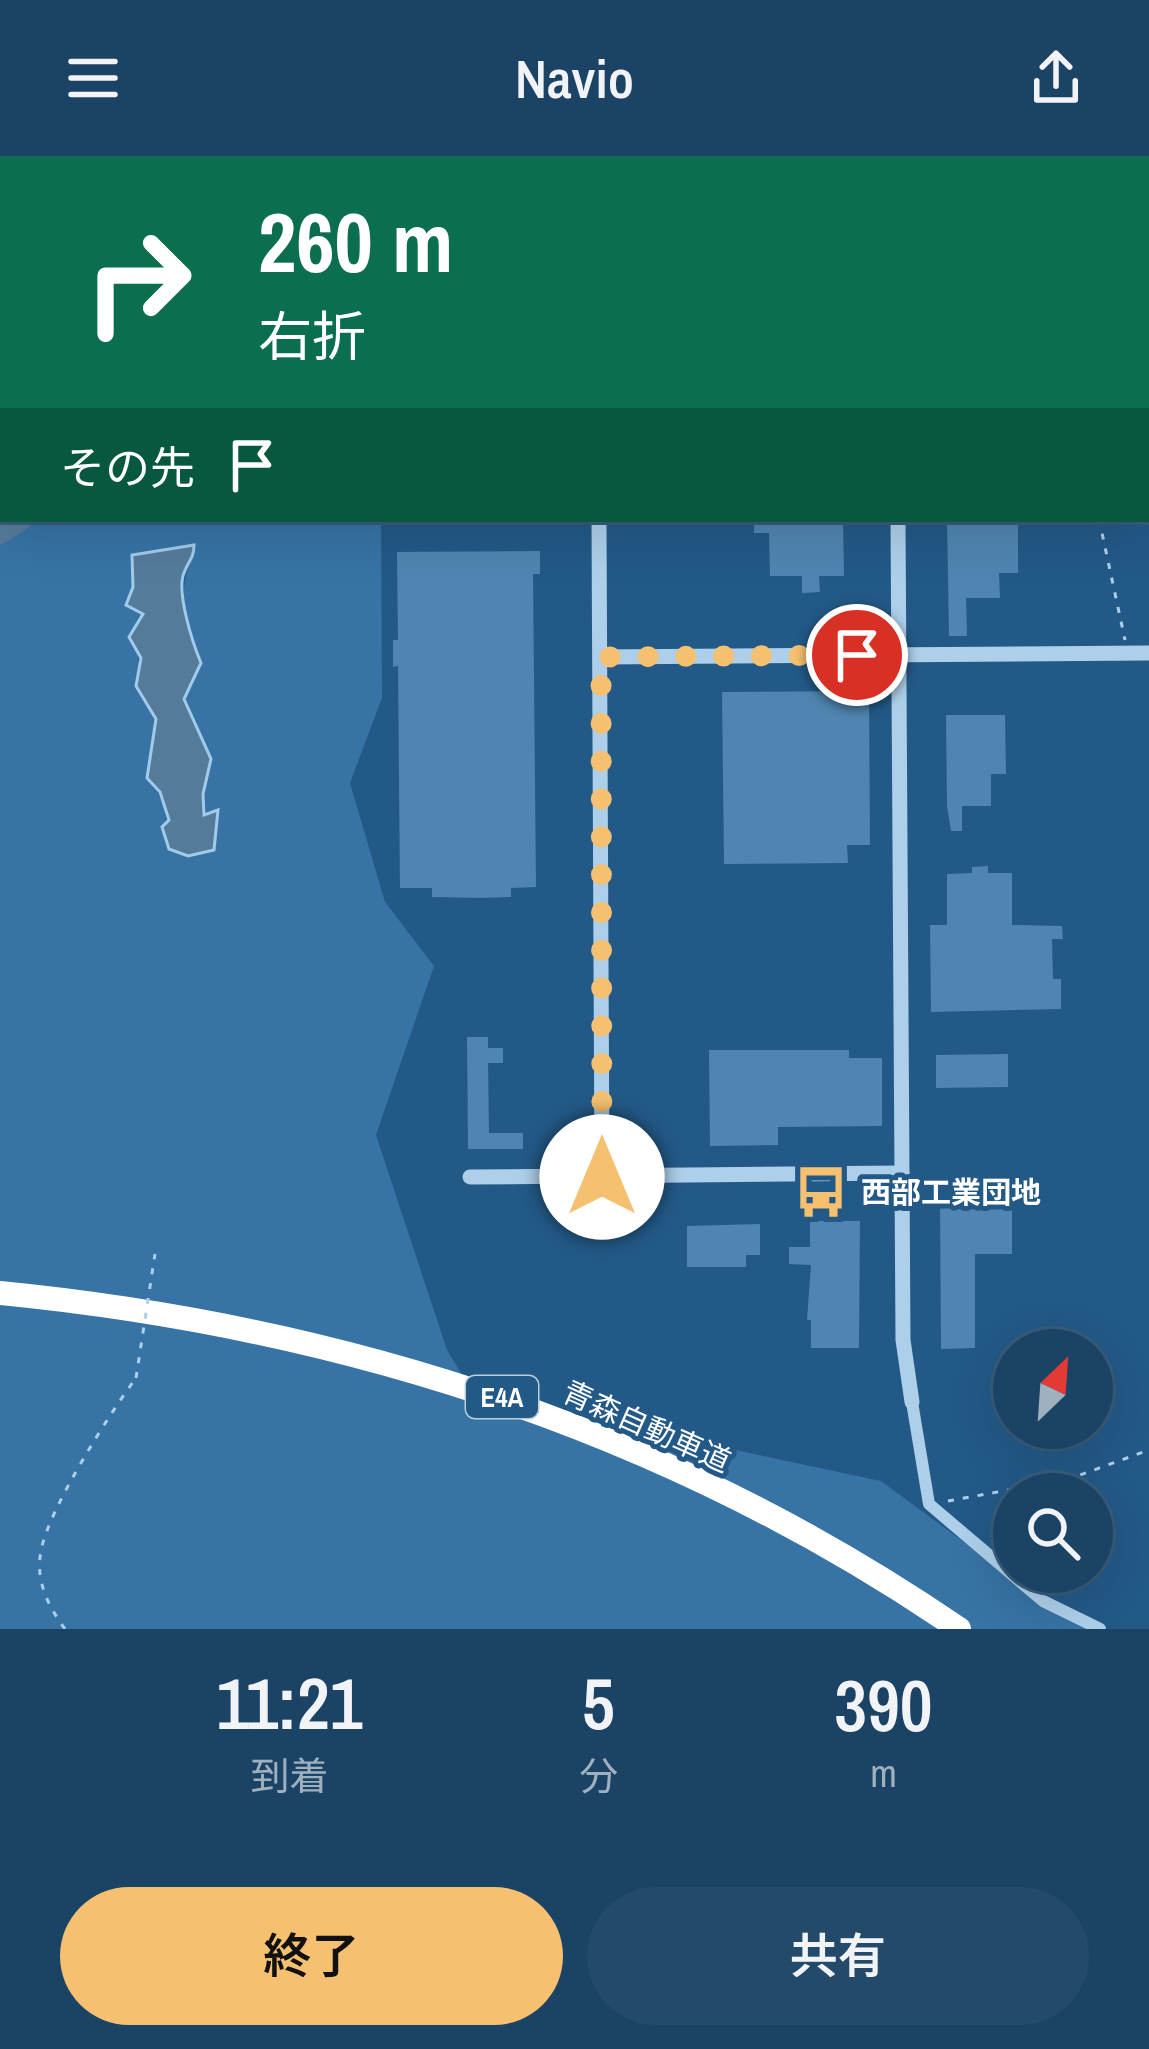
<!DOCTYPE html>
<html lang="ja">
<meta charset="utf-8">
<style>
:root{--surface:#1a4365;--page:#234a6b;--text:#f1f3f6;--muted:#9fb0bf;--line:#385c79;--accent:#f5c070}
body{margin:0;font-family:"Archivo Narrow","Noto Sans JP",sans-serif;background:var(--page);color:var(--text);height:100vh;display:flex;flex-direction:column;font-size:45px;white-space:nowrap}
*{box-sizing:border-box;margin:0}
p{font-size:39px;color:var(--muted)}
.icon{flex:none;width:66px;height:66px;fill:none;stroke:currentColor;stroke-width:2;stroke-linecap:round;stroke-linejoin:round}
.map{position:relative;height:1473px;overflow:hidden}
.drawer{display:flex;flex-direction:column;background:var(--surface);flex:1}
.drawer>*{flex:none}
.banner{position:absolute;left:0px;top:0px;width:1149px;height:366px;box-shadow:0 12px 48px #0002,0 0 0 3px var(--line);background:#0b6e4f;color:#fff;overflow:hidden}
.needle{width:78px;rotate:25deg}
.fabs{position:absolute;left:993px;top:1173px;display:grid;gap:24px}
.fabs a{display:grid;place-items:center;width:120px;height:120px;border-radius:50%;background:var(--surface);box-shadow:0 12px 48px #0002,0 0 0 3px var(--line);font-size:60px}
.pin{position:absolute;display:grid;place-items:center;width:102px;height:102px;color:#fff;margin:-51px;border:6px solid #fff;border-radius:50%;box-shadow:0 3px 12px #0007}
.me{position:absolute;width:132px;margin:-66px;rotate:0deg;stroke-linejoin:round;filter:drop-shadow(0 0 9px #0008)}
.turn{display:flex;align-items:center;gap:42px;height:252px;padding:0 60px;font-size:54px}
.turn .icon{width:156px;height:156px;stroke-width:2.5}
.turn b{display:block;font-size:84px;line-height:102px}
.then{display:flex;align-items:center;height:114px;padding:0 60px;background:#0003;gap:24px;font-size:45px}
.eta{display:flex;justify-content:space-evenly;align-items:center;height:204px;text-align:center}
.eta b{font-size:72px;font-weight:600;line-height:84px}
.button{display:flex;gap:24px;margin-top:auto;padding:24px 60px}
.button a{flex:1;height:138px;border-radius:72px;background:var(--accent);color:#111;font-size:48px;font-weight:600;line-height:138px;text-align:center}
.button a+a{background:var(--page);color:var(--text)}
header{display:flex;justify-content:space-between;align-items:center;height:156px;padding:0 60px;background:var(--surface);font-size:54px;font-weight:600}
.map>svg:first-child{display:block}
.green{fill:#3773a4;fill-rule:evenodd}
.water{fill:#557b9b;stroke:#a1cbea;stroke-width:3}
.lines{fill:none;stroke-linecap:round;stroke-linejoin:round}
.river{stroke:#557b9b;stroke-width:24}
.building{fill:#5085b1}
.path{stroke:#adcfe9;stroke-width:3;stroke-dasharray:6 9;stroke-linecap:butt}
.minor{stroke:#adcfe9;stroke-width:12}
.tertiary{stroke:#adcfe9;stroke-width:15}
.motorway{stroke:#fff;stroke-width:24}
.path-bridge{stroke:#adcfe9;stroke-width:3;stroke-dasharray:6 9;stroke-linecap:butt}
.route{stroke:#f5c070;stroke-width:21;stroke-dasharray:0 37.8}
.labels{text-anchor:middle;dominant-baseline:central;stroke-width:10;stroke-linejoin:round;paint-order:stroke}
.shield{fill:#235987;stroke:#bdcddb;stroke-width:3}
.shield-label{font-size:27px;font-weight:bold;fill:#fff}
.poi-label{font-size:30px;font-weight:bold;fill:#fff;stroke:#235987;text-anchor:start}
.street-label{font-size:30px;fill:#fff;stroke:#235987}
</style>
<header><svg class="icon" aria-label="menu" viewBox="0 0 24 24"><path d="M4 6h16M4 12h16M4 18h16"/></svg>Navio<svg class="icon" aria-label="share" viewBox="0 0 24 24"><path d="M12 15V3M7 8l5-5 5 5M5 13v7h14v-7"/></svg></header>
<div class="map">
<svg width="1149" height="1473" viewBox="0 0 1149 1473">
<rect width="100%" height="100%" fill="#235987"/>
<!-- green -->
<g class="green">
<polygon points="0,0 426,0 3,3 0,142"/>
<polygon points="527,0 1149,0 1149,249 1146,3 524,3"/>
<path d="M0 322 3 363H381L382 542 350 627 385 746 434 810 376 979 447 1194 471 1234 623 1279 698 1286 881 1325 1044 1445 1099 1473H0ZM194 399C175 432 186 473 201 507L184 542 211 603 203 639 204 660 217 654 169 693C169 666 165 641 148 622L156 563 136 530 143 458 127 449 133 431Z"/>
</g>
<!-- water -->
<path class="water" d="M194 389C194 403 188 405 184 417 176 436 193 488 201 507L184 543 211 603 203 638 204 659 218 654 214 694 188 700 169 693 162 671 169 664 160 636 147 622 156 563 136 530 141 502 129 481 143 458 126 449 133 431 132 399Z"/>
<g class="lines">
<!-- river -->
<g class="river">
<polyline points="471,3 473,0"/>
<polyline points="0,376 20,363"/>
</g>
</g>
<!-- building -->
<g class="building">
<polygon points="754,363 843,363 844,420 819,420 820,436 802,437 802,420 770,420 769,377 754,377"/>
<polygon points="947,363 1018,363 1018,417 999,417 1000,442 966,442 967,480 949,480"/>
<polygon points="540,395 540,418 533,418 536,731 511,732 511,741 480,742 432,741 432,732 400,732 398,510 393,511 393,484 398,484 397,396"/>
<polygon points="869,535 870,689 847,689 848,707 724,708 722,536"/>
<polygon points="946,559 1005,559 1006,618 991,618 991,650 962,650 962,675 951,675 947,650"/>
<polygon points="988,710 988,717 1012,717 1012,769 1062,770 1063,783 1052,783 1053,823 1061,823 1061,853 931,856 930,769 947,769 947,718 972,717 972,711"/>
<polygon points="467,881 488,881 488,892 503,892 503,907 488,907 489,977 523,977 523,993 468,993"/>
<polygon points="709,894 849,894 849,902 882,902 882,970 778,971 778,989 710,990"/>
<polygon points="1008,898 1008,931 936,932 936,899"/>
<polygon points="940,1048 1012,1048 1012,1098 975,1098 975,1192 941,1193"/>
<polygon points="810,1065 860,1065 859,1192 811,1192 811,1164 807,1164 811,1109 789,1108 789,1091 810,1091"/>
<polygon points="760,1068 760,1099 746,1099 746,1111 687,1111 687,1070"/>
</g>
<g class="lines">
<!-- path -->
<g class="path">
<polyline points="934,3 936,0"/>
<polyline points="1099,363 1125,484"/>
<polyline points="948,1345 1069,1323 1149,1294"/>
<path d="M65 1473C48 1450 35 1424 41 1395 48 1354 110 1257 136 1222"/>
</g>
<!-- minor -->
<polyline class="minor" points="912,1246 929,1348 1043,1445 1100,1473"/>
<!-- tertiary -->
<g class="tertiary">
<polyline points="599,363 602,1021"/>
<polyline points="898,363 903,1184 912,1246"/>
<polyline points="601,501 1149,497"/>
<polyline points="470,1021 902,1017"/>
</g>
<!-- motorway -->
<path class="motorway" d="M0 1137C347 1171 670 1275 959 1473"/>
<!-- path-bridge -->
<polyline class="path-bridge" points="136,1222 155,1098"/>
</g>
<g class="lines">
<!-- route -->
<polyline class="route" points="602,1021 601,501 857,499"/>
</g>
<!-- icons -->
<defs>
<g id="bus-bare" transform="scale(4.14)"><path d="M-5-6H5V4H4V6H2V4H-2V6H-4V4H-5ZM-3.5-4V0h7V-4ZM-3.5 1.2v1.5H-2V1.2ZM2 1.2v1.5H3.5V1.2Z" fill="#f5c070" stroke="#235987" stroke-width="2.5" paint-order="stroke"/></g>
</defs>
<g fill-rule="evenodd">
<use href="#bus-bare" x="821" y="1036"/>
</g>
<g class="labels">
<!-- shield labels -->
<rect class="shield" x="466" y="1220" width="72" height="42" rx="9"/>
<g class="shield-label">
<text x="502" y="1241">E4A</text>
</g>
<!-- poi labels -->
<g class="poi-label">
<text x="861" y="1036">西部工業団地</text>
</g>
<!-- street labels -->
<g class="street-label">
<text transform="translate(647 1270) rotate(24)">青森自動車道</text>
</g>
</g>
</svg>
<div class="fabs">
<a><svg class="needle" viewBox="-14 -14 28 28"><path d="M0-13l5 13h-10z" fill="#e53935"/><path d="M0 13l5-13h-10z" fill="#9fb0bf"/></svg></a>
<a><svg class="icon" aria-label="search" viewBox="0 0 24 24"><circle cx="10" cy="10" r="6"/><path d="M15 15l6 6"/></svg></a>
</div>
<div class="pin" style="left:857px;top:499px;background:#d93025"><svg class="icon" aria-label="arrive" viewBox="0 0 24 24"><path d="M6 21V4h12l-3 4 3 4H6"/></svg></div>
<svg class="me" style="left:602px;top:1021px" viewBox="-20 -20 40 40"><circle r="19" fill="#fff"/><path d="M0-13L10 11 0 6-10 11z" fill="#f5c070"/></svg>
<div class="banner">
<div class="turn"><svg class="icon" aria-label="right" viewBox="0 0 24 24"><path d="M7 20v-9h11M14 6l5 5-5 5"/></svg><div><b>260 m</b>右折</div></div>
<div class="then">その先<svg class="icon" aria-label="arrive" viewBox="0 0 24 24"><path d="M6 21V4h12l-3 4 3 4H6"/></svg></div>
</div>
</div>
<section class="drawer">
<div class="eta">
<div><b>11:21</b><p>到着</p></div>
<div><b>5</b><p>分</p></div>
<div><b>390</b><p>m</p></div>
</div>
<div class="button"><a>終了</a><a>共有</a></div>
</section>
